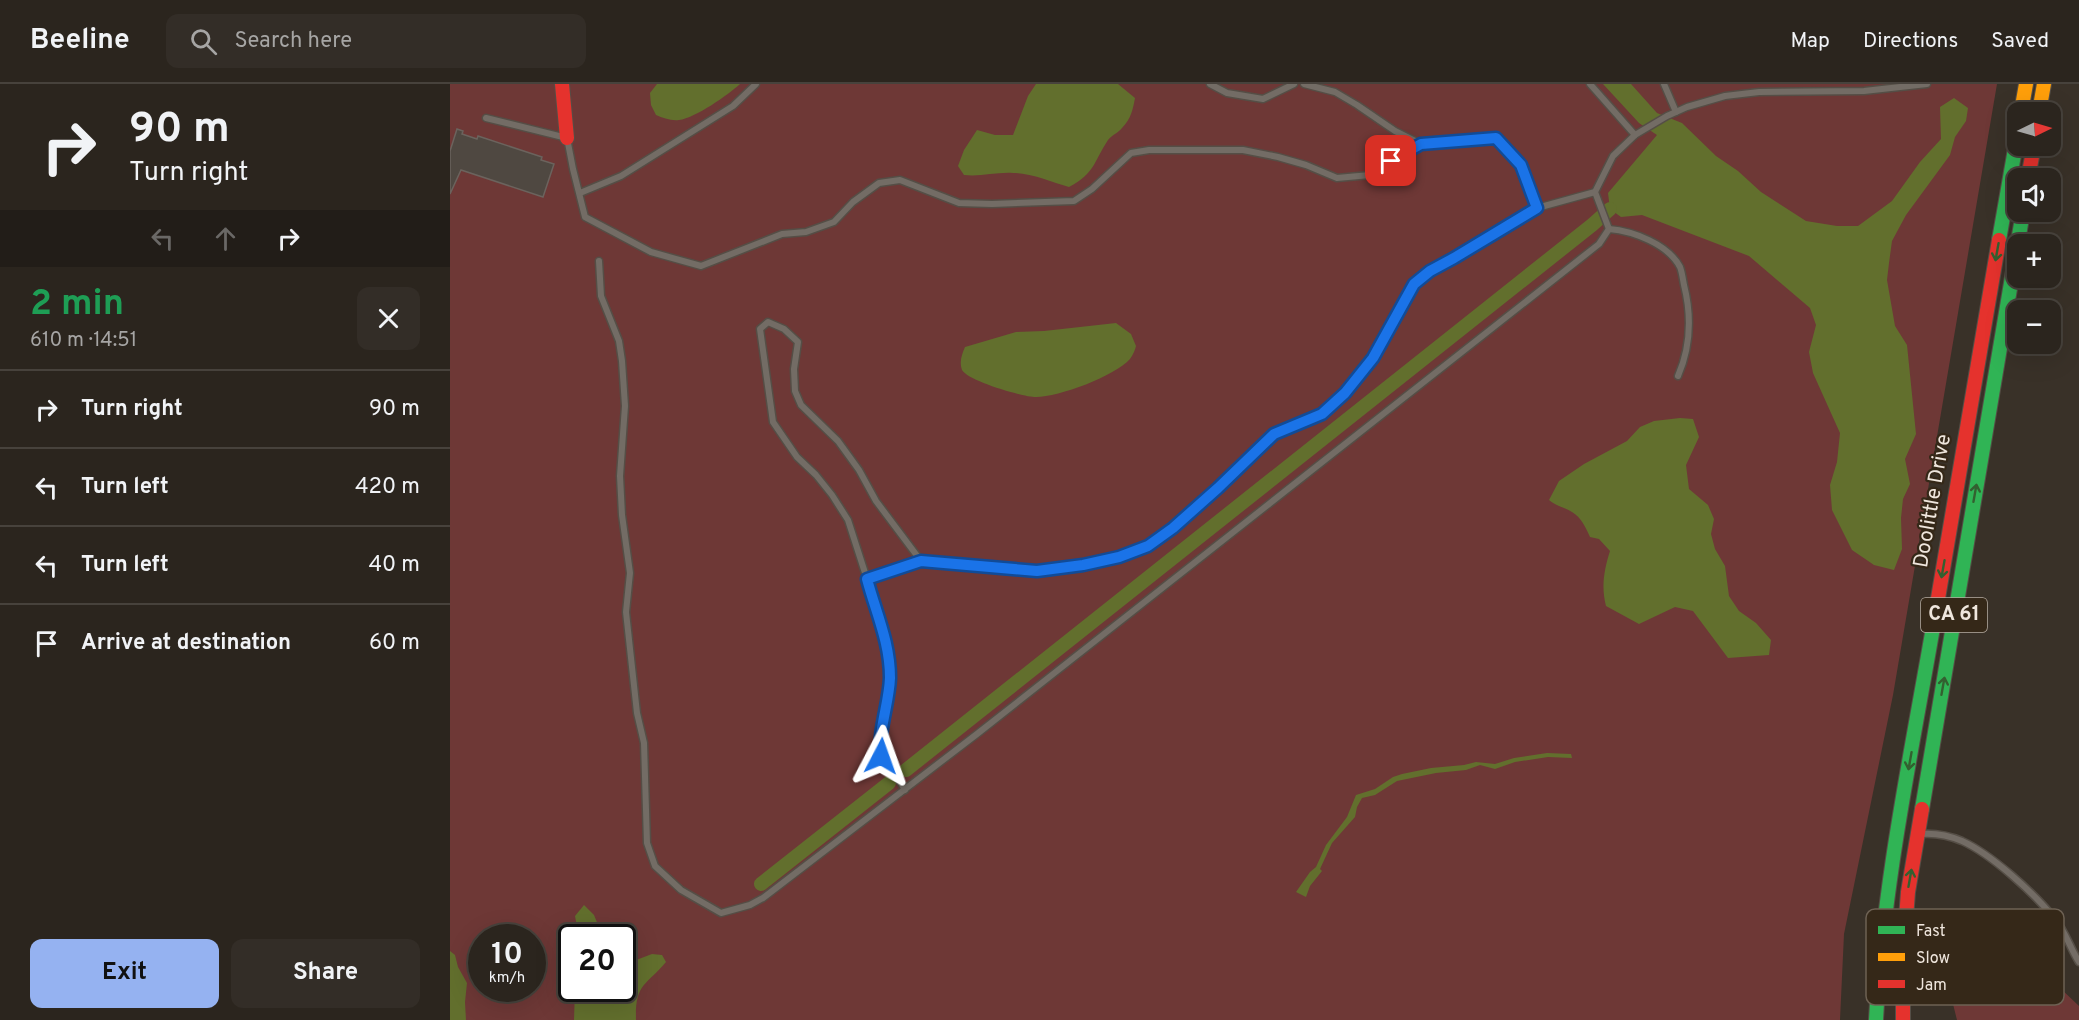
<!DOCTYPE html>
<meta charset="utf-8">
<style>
:root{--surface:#2b251e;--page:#332d27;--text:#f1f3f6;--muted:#a6a5a4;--line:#47423c;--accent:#95b2f1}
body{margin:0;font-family:Overpass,sans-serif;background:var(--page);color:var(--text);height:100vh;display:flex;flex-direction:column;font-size:22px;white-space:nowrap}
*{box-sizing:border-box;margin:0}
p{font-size:20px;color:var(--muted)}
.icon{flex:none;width:33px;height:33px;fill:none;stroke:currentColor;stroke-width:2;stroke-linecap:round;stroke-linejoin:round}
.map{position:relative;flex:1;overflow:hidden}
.details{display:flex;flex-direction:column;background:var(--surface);width:450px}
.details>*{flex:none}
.hud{background:#2b251e;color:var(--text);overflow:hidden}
.needle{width:39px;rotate:85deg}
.tools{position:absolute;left:1557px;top:18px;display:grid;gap:12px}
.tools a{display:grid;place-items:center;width:54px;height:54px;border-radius:12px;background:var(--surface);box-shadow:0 6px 24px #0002,0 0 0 2px var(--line);font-size:30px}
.speed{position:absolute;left:18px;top:840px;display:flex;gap:12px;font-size:30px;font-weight:700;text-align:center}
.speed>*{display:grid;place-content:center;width:78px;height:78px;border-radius:50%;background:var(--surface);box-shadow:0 6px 24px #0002,0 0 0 2px var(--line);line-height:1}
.speed small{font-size:15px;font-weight:400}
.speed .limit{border:3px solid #111;border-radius:9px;background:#fff;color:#111}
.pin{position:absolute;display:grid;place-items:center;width:51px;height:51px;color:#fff;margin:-26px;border-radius:12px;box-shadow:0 3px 9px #0006}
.me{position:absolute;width:66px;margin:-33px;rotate:4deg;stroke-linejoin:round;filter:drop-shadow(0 0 4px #0008)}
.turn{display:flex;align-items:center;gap:21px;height:126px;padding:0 30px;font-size:27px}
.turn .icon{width:78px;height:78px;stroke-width:2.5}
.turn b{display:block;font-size:42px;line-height:51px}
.lanes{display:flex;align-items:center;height:57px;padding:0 30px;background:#0003;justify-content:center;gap:30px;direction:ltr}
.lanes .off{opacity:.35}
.round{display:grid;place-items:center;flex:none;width:63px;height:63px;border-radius:12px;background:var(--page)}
.headline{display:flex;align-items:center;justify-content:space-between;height:102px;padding:0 30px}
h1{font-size:36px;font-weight:700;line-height:45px;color:#1e9e55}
.primary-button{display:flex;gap:12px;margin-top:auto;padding:12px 30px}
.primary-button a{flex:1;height:69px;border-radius:12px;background:var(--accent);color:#111;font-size:24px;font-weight:700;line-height:69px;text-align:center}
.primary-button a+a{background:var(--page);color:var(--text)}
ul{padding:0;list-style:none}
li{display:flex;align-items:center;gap:18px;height:78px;padding:0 30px;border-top:2px solid var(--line)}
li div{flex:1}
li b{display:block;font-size:22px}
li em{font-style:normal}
header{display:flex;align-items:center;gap:36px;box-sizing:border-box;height:84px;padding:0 30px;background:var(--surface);border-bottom:2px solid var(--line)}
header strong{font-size:28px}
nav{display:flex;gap:33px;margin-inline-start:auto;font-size:21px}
.search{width:420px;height:54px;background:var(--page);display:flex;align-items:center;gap:15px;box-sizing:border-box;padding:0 21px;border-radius:12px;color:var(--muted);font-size:22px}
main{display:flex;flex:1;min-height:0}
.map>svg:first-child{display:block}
.green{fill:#6e3836;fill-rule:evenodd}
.water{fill:#626f2d}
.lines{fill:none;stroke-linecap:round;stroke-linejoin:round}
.canal{stroke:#626f2d;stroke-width:14}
.building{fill:#4f4841;stroke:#6b635d;stroke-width:1.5}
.lane-casing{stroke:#554e46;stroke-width:9}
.fast-casing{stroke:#554e46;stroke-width:16}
.slow-casing{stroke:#554e46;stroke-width:16}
.jam-casing{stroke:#554e46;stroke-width:16}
.lane{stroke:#736c65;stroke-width:6}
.fast{stroke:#30b455;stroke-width:14}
.slow{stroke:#ff9f0a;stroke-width:14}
.jam{stroke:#e5322d;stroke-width:14}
.oneway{stroke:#336030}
.route-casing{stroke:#114b97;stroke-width:15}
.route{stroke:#1a73e8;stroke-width:10}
.labels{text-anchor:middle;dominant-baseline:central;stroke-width:4.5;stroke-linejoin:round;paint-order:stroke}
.shield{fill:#352818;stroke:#b7ada2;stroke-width:1.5}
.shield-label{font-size:20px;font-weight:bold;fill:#efe6dd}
.street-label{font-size:21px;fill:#efe6dd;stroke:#352818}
.key{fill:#352818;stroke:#6d6153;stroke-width:1.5}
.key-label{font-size:16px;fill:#efe6dd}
</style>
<header>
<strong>Beeline</strong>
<div class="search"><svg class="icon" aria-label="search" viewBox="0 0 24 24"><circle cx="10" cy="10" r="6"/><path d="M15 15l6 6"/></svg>Search here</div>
<nav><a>Map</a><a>Directions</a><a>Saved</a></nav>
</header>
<main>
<section class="details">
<div class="hud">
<div class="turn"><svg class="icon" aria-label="right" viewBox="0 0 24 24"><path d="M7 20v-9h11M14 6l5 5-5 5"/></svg><div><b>90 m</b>Turn right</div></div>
<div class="lanes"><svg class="icon off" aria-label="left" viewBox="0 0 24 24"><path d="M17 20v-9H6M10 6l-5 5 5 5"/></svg><svg class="icon off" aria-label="ahead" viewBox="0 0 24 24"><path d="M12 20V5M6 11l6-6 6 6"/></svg><svg class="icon" aria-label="right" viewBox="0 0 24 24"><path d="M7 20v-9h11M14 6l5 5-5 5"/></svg></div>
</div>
<div class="headline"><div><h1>2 min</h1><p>610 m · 14:51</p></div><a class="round"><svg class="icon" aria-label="close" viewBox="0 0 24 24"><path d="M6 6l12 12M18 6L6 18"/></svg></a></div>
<ul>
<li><svg class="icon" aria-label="right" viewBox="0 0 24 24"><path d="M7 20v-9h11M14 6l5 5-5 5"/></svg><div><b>Turn right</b></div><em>90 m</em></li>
<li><svg class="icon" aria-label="left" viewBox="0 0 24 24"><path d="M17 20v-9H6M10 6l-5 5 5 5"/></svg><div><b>Turn left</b></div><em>420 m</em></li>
<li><svg class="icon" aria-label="left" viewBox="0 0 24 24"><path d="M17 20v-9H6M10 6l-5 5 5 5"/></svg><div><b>Turn left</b></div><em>40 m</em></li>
<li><svg class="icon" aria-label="arrive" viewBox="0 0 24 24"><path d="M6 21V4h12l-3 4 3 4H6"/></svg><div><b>Arrive at destination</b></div><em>60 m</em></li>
</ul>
<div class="primary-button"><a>Exit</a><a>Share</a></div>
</section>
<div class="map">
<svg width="1629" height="936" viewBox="0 0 1629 936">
<rect width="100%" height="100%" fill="#393128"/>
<!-- green -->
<g class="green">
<path d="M0 0H1547L1443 611 1394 850 1390 936H0ZM32 854H82V904H32ZM122 854H172V904H122Z"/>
<polygon points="1529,826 1554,839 1566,856 1575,874 1573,884 1596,901 1609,903 1629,922 1629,936 1507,936 1490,868 1497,850 1519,827"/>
</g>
<!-- water -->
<g class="water">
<path d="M207 0H290C278 11 245 34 229 36 221 37 213 34 206 31L201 21 200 9Z"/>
<path d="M586 0H668L685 14C683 25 681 35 672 44 668 49 662 51 658 56 643 79 645 89 619 103 601 98 581 89 563 89 546 88 530 93 514 91L508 82 514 66 527 46 545 51H563L578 12Z"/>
<polygon points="1153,0 1181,0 1207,29 1232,39 1266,72 1288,87 1311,108 1356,137 1387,142 1408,142 1442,117 1470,78 1491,55 1490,23 1504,14 1518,24 1516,37 1505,53 1500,71 1456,131 1442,157 1439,179 1437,196 1445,242 1457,261 1466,350 1455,375 1460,400 1453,415 1451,434 1452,465 1444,486 1424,481 1402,466 1382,426 1380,401 1387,378 1390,349 1363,289 1359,268 1366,241 1360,224 1299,172 1192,131 1171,133 1160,125 1158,109 1207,51 1189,39"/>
<path d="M666 239 681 250 686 262C685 266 683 271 680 275 665 292 609 313 586 313 573 313 518 297 512 286 509 278 512 270 515 263L566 248 594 247Z"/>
<path d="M1230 334 1243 335 1249 353 1236 381 1239 405 1258 421 1264 435 1261 450 1265 465 1275 482 1279 512 1289 527 1306 539 1321 556 1319 571 1278 574 1243 527 1225 523 1189 540 1156 522C1151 503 1154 486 1160 467L1149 455 1140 453C1136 444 1131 433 1122 428 1114 423 1106 422 1099 416L1109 397 1134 380 1177 357 1190 343 1204 337Z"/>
<polygon points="1097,669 1121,670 1122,674 1098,673 1065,678 1045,685 1030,681 1016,686 986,689 947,697 925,711 912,714 907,723 905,733 882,759 870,785 872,787 860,802 856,813 846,808 860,788 866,783 876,761 897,733 906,711 925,705 943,693 952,690 981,684 1014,681 1026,678 1045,680 1064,674"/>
<polygon points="134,821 144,831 153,853 129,853 125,832"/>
<polygon points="0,867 5,871 8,883 17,899 15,918 16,936 0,936"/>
<path d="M202 870 212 871 216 878C196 902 185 899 186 936H124L125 905 172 904 173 881Z"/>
</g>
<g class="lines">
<!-- canal -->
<g class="canal">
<polyline points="456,686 1142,141 1160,125"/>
<polyline points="311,800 439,699"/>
</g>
</g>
<!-- building -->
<polygon class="building" points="7,45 13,47 12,50 27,55 28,52 92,73 91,76 104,80 93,113 11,86 0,110 0,67"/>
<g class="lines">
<!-- lane casing -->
<g class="lane-casing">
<g id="lane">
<polyline points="760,0 777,9 813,15 844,0"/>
<polyline points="854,0 885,8 907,21 945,47 971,60"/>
<polyline points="1140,0 1185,51"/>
<polyline points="1214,0 1226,28"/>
<polyline points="36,34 117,54 123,85 135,133 201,168 251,182 332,150 356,148 384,138 403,118 429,99 450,96 509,119 542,120 624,117 642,105 681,69 699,66 793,66 828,73 856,81 887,94 920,91 971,60 1046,54 1071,81 1087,124"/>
<polyline points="130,109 171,92 283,22 306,0"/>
<polyline points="1159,145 1145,108 1163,72 1185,51 1217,32 1237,23 1275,12 1309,8 1414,7 1477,0"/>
<path d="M1159 145C1183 147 1218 160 1230 183 1232 188 1233 196 1234 201 1242 233 1241 262 1228 292"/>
<polyline points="149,177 151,212 169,257 172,277 175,322 170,392 172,431 180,489 176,528 187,629 194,659 197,759 205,782 231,806 271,829 300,821 313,814 527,650 1149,160 1159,145"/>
<polyline points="471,477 587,487 633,481 669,473 698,462 723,444 768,404 824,350 872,330 895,309 923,274 964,200 980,187 1004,174 1087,124 1145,108"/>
<polyline points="417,495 398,436 382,411 366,391 347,373 323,338 310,245 318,238 334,245 348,258 344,285 345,307 351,321 388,357 409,386 426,417 471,477 417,495 433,542 438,566 440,595 435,633 429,659 431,671 442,683 455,706"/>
<path d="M1471 750C1484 749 1500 752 1512 757 1541 770 1584 809 1604 834 1615 846 1620 864 1629 878"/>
</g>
</g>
<!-- fast casing -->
<g class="fast-casing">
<g id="fast">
<polyline points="1549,156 1568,48"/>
<polyline points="1472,725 1573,128"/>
<path d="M1426 936C1433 800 1462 666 1485 532"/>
</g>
</g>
<!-- slow casing -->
<g class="slow-casing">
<g id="slow">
<polyline points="1571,28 1576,0"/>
<polyline points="1589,28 1594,0"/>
</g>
</g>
<!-- jam casing -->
<g class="jam-casing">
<g id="jam">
<polyline points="112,0 117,54"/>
<polyline points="1578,94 1584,62"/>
<polyline points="1485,532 1549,156"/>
<polyline points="1453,936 1453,875 1458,808 1472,725"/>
</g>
</g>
<!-- lane -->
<use href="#lane" class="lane"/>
<!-- fast -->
<use href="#fast" class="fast"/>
<!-- slow -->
<use href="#slow" class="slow"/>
<!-- jam -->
<use href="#jam" class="jam"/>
</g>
<!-- one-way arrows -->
<defs><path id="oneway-shaft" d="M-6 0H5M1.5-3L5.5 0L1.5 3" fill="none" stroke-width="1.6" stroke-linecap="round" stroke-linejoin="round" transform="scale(1.5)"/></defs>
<g class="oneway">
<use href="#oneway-shaft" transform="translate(1547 168) rotate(100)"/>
<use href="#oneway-shaft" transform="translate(1525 409) rotate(-80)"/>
<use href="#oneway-shaft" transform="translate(1493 485) rotate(100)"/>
<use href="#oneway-shaft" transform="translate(1493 602) rotate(-80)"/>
<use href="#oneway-shaft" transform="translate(1460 677) rotate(100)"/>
<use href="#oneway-shaft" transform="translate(1460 794) rotate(-80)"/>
</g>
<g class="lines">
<!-- route casing -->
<g class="route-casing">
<path id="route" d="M431 672C428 646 439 620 440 594 440 558 426 529 417 495L471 477 587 487 633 481 669 473 698 462 723 444 768 404 824 350 872 330 895 309 923 274 964 200 980 187 1004 174 1087 124 1071 81 1046 54 971 60 941 77"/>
</g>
<!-- route -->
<use href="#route" class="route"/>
</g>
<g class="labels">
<!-- shield labels -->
<rect class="shield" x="1471" y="514" width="66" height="34" rx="4.5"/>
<g class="shield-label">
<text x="1504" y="531">CA 61</text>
</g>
<!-- street labels -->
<g class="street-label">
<text transform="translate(1483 417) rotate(-80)">Doolittle Drive</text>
</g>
</g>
<!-- legend -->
<rect x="1416" y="825" width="198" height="96" rx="9" class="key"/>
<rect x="1428" y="842" width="27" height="8" fill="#30b455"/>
<rect x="1428" y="869" width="27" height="8" fill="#ff9f0a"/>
<rect x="1428" y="896" width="27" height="8" fill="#e5322d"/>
<g class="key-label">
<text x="1466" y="852">Fast</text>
<text x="1466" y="879">Slow</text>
<text x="1466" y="906">Jam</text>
</g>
</svg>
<div class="tools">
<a><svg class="needle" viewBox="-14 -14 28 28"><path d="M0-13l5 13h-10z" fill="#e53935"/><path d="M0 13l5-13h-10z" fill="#a6a5a4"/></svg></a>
<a><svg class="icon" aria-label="sound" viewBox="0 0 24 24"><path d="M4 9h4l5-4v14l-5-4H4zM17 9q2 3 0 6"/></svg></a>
<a>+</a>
<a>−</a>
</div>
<div class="speed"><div>10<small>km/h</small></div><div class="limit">20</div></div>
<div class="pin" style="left:941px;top:77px;background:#d93025"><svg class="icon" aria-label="arrive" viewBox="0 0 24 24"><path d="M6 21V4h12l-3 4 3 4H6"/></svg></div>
<svg class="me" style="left:431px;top:672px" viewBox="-20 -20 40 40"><path d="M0-17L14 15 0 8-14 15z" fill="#1a73e8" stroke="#fff" stroke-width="4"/></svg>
</div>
</main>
